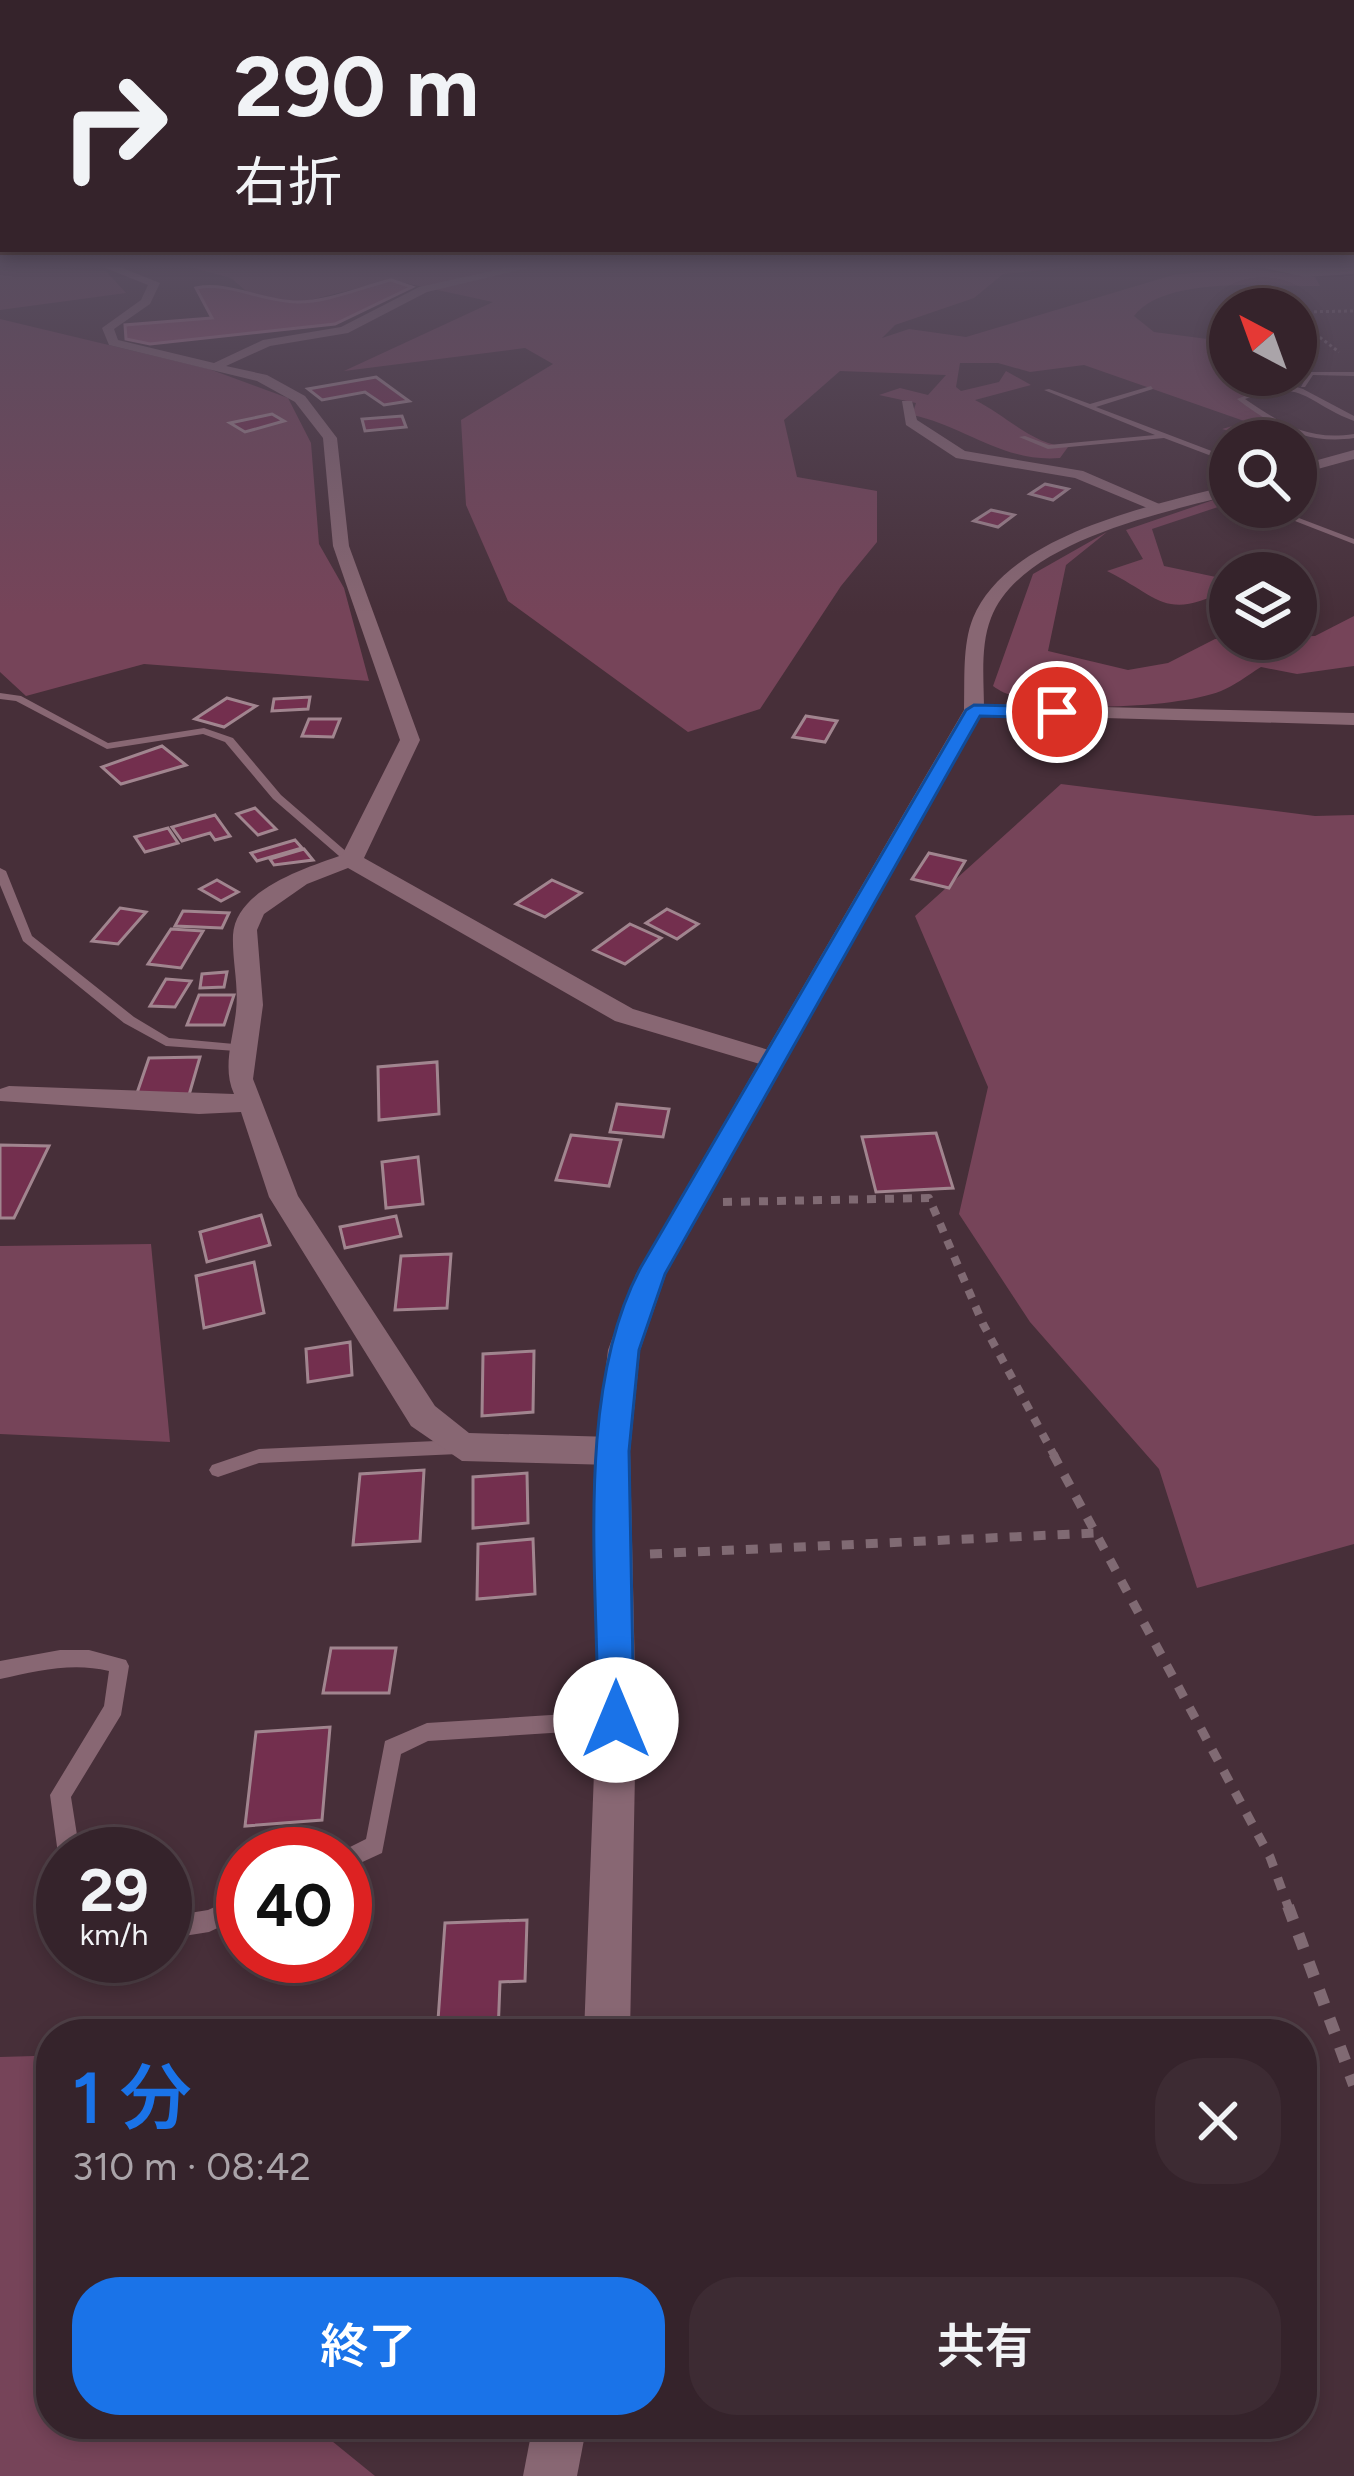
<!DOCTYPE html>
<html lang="ja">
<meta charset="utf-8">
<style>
:root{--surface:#35232b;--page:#3d2b33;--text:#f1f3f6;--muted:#aaa4a9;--line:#4f4047;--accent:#1a73e8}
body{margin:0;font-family:Figtree,"Noto Sans JP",sans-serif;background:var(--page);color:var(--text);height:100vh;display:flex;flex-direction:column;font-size:45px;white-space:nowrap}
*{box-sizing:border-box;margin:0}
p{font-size:39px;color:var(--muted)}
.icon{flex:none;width:66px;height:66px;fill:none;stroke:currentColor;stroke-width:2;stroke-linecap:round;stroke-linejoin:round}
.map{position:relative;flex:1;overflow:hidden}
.drawer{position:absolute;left:36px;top:2019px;width:1281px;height:420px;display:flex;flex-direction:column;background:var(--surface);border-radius:48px;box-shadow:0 6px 18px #0003,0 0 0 3px var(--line)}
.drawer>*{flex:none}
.hud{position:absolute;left:0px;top:0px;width:1356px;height:252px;box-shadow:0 6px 18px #0003,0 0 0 3px var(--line);background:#35232b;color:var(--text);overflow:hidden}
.needle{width:78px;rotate:319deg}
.controls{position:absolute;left:1209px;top:288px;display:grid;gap:24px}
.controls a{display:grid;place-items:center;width:108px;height:108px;border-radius:50%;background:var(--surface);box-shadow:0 6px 18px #0003,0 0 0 3px var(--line);font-size:60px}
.speed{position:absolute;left:36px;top:1827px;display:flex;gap:24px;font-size:60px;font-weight:700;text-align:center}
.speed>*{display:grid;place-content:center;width:156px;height:156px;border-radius:50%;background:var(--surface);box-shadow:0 6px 18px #0003,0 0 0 3px var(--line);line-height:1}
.speed small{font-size:30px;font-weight:400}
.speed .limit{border:18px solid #d22;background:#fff;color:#111}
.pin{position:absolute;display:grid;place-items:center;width:102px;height:102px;color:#fff;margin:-51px;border:6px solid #fff;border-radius:50%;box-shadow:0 3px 12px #0007}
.me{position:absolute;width:132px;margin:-66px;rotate:0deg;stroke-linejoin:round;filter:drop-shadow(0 0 9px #0008)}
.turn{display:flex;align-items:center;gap:42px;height:252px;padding:0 36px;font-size:54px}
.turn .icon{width:156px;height:156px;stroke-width:2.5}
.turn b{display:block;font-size:84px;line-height:102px}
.round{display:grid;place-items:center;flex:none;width:126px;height:126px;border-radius:48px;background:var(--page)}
.summary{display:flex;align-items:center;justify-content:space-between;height:204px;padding:0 36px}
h1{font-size:72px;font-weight:600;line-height:90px;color:var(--accent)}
.action{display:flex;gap:24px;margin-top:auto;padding:24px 36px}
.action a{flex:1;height:138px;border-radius:48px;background:var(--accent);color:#fff;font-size:48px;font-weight:600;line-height:138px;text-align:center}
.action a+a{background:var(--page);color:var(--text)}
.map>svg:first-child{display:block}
.green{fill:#764459}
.water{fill:#9a5271;stroke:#b47c94;stroke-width:3}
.building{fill:#732f4e;stroke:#a1858f;stroke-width:3}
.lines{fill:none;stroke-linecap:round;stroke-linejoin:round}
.path-far3{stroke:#806a73;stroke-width:3;stroke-dasharray:3 3;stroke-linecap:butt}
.path-far2{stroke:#806a73;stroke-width:8;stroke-dasharray:9 9;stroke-linecap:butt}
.path-far1{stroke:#806a73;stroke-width:9;stroke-dasharray:12 12;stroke-linecap:butt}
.path{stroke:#806a73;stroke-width:12;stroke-dasharray:15 15;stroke-linecap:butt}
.service{fill:#886773;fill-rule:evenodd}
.minor{fill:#886773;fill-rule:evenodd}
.tertiary{fill:#886773;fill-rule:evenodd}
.route{fill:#1a73e8;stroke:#114b97;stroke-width:3}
</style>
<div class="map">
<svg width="1354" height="2476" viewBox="0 0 1354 2476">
<rect width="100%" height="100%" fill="#472f39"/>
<!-- green -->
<g class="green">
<polygon points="0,267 106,271 126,293 0,310"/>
<path d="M190 267H1071L1003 274 974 298 895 325 882 338 909 329 966 337 1173 275 1241 268 1315 277 1320 286C1271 287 1165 275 1134 316L1154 332 1230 342V375H1296L1300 369 1292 387H1271L1241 400 1283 427 1287 441H1261L1222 429 1247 422 1084 365 1030 372 998 363H960L956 387 961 391 999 382 1006 371 1031 385 975 400C1007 416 1033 445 1068 447L1060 458C1003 463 963 425 912 415L916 403 879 395 900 388 928 395 946 375 840 371 784 420 797 477 877 491V542L841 586 760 709 688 732 508 601 466 505 461 420 553 364 525 348 344 371 493 302 391 280 302 302 254 298 231 278Z"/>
<polygon points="0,319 209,369 288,398 311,443 319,544 344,588 369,681 144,664 26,696 0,672"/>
<path d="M1225 496 1230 503 1152 529 1164 566 1230 580V588C1165 622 1161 598 1107 571L1143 559 1126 530Z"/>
<path d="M1107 532 1066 565 1048 651 1128 670 1168 663 1215 639 1315 636 1354 616V666L1297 674 1261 667C1248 675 1234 686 1221 691 1176 709 1031 716 993 686L1033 574Z"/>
<polygon points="1061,784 1315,816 1354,815 1354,1544 1197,1588 1159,1469 1030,1322 959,1214 988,1087 915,916"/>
<polygon points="151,1244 170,1442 0,1434 0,1246"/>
<polygon points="35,2056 51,2069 51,2424 311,2424 375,2476 0,2476 0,2057"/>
</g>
<!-- water -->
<path class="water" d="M391 280 412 287 335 324 150 344 126 339 125 325 212 318 196 288C230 281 261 302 298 302 328 302 362 287 391 280Z"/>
<!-- building -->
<g class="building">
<polygon points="376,377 409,401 384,405 365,392 322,400 308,389"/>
<polygon points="272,414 284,421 245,432 230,423"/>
<polygon points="402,416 406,427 365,431 362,419"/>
<polygon points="1045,484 1068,489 1053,500 1030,494"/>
<polygon points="991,510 1014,515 998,527 974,521"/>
<polygon points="310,697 308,709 272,711 274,699"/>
<polygon points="227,698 256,706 224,727 195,719"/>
<polygon points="806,716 837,721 825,742 793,737"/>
<polygon points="309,719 340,719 333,737 302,736"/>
<polygon points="162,746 186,765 121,784 102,767"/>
<polygon points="255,808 276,829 258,835 237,814"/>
<polygon points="215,815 230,836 215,840 210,833 182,841 172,827"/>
<polygon points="168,828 178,843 145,852 135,837"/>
<polygon points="295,840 302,848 257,861 251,853"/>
<polygon points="304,849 313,860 274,865 270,859"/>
<polygon points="929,853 965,861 949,888 912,879"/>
<polygon points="217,880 238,892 221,901 200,889"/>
<polygon points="552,880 581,893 545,917 516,904"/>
<polygon points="120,908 146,912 118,944 92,941"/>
<polygon points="667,909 698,924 677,939 646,923"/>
<polygon points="183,911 229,913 222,928 175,926"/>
<polygon points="630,924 661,938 625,964 594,950"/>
<polygon points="171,929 203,931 181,968 148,964"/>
<polygon points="227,972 224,987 200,988 202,974"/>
<polygon points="166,979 191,981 175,1007 150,1006"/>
<polygon points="199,995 234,995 224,1025 187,1025"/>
<polygon points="200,1057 189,1095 136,1096 149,1058"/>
<polygon points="437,1062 439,1114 379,1120 378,1067"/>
<polygon points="617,1104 669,1109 663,1137 610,1132"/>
<polygon points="936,1133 953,1188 876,1192 862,1137"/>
<polygon points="571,1135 621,1140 609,1186 556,1180"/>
<polygon points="0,1145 49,1146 14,1218 0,1218"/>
<polygon points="418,1157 423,1204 386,1208 382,1162"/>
<polygon points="261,1215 270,1245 207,1262 200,1232"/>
<polygon points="396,1216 401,1236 345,1248 340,1227"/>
<polygon points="451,1254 447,1308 395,1310 401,1256"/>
<polygon points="254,1262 264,1313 204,1328 196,1276"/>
<polygon points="350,1342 352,1375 308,1382 306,1349"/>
<polygon points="534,1351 533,1412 482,1416 483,1354"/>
<polygon points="424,1470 420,1541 353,1545 360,1474"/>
<polygon points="527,1473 528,1523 473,1528 473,1477"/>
<polygon points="533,1539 535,1594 477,1599 478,1544"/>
<polygon points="331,1648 396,1648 389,1693 323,1693"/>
<polygon points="330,1727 322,1820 245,1826 256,1732"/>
<polygon points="527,1920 525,1981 500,1982 498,2034 437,2034 445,1923"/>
</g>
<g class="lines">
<!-- path-far3 -->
<g class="path-far3">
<polyline points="1296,312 1354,311"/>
<polyline points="1230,314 1223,316 1230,325"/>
<polyline points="1296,319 1339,352"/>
</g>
<!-- path-far2 -->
<polyline class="path-far2" points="723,1202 929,1198 983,1324 1055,1457"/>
<!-- path-far1 -->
<g class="path-far1">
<polyline points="1053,1454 1270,1857 1289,1909"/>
<polyline points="650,1554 1095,1533"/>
</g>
<!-- path -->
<polyline class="path" points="1288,1906 1354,2085"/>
<!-- service -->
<g class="service">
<polygon points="1309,372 1354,372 1354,376 1313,375 1305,387 1301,387"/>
<path d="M1290 385 1303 389 1354 416V421C1303 401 1304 378 1245 399 1282 424 1308 441 1354 434V438C1308 445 1272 426 1237 399L1260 390Z"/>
<polygon points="1151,386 1153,389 1096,407 1230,458 1230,463 1164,438 1048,449 1019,437 1025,436 1049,445 1155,435 1044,390 1049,389 1090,404"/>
<polygon points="1259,507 1270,507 1354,539 1354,544"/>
<polygon points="0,693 21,696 108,743 204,728 233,738 281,795 356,860 350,863 346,862 273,799 225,742 203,734 107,749 16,701 0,699"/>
<polygon points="0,868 6,871 32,936 134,1017 169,1038 245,1045 250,1046 252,1049 250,1052 166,1046 124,1023 23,941 0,885"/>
<polygon points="458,1440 464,1442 467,1447 464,1452 458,1454 259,1463 218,1477 212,1475 209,1470 212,1465 259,1449"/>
<path d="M60 1650H89L126 1660 129 1666 121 1715 71 1797 80 1854H63V1862L58 1854 50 1795 104 1706 109 1671C72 1662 37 1671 0 1679V1661Z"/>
<polygon points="613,1711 620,1713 623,1720 620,1727 613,1729 428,1741 401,1754 382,1853 345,1870 345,1854 336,1854 366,1839 385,1741 427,1723"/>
<polygon points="243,1894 243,1916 209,1932 165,1939 165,1917 208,1910"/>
</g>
<!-- minor -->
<g class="minor">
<path d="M103 267H120L160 283 150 304 114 329 118 340 214 363 263 340 341 327 419 287 510 267H532L427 292 348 333 270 346 226 366 267 375 305 396 337 438 349 546 420 740 364 858 633 1009 782 1054 786 1060 773 1068 615 1021 348 868 307 884 264 914 257 930 263 1005 253 1079 298 1196 435 1406 469 1433 613 1437 625 1441 630 1451 625 1461 613 1465 462 1461 411 1426 269 1197 241 1112 199 1114 0 1101V1089L9 1086 234 1094C222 1068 233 1039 236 1011 239 986 232 960 233 935 236 889 306 868 342 855L400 740 333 546 323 438 295 402 257 381 109 345 102 328 141 300 148 285Z"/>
<polygon points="902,401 912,401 917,420 965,451 1083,471 1171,509 1157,512 1075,478 956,458 906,425"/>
<polygon points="974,704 1354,713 1354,725 967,714 967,706"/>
</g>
<!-- tertiary -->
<g class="tertiary">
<polygon points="1260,267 1354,268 1354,274 1305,277"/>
<polygon points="1354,450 1354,459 1296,475 1296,466"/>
<path d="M1230 485V495C1159 514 1020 542 991 618 980 646 984 681 984 710L666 1274 640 1350 630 1451 636 1720 630 2034H584L596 1720V1451L608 1350 636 1274 964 710C965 681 962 645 973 618 1008 534 1151 506 1230 485Z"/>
<polygon points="533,2424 587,2424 577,2476 523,2476"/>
</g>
</g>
<!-- sky -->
<linearGradient id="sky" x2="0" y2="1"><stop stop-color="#271a1f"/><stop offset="0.43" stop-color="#584d5f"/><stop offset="1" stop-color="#584d5f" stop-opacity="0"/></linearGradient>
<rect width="1354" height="614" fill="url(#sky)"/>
<!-- route -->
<path class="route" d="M974 705 1057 707 1066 712 1057 718 980 716 665 1274 639 1350 629 1451 634 1720 628 1732 616 1737 603 1732 598 1720C598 1582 574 1391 641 1267L966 710Z"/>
</svg>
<div class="controls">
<a><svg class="needle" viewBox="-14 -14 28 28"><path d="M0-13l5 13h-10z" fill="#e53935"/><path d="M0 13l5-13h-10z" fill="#aaa4a9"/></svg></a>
<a><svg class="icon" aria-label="search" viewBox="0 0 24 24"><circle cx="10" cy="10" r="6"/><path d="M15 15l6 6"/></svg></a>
<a><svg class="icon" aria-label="layers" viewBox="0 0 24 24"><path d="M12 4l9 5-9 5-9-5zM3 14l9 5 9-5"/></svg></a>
</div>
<div class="speed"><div>29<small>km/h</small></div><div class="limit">40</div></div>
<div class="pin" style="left:1057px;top:712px;background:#d93025"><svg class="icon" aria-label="arrive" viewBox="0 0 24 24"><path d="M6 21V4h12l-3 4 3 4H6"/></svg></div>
<svg class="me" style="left:616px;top:1720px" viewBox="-20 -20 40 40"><circle r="19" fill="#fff"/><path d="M0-13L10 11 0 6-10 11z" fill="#1a73e8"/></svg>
<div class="hud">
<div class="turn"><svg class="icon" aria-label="right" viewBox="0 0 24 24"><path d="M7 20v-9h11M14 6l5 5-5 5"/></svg><div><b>290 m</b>右折</div></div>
</div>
<section class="drawer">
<div class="summary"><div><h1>1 分</h1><p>310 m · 08:42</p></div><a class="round"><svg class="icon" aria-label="close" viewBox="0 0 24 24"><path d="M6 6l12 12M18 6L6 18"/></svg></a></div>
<div class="action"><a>終了</a><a>共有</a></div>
</section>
</div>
